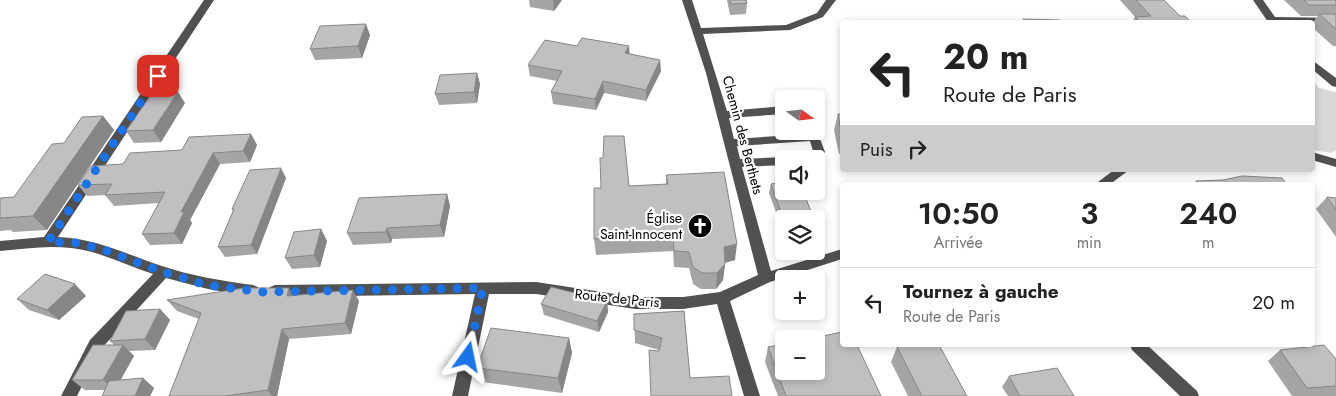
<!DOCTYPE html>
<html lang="fr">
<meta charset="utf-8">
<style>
:root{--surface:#fff;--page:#f2f2f2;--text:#222;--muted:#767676;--line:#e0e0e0}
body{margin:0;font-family:Jost,sans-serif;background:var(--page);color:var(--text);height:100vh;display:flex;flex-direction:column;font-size:19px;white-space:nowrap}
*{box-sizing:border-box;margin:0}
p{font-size:16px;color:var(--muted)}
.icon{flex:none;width:28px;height:28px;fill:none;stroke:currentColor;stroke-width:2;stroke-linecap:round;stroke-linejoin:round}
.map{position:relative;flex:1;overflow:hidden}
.side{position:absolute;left:840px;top:182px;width:475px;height:165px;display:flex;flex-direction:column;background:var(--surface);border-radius:5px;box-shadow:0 2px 8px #0003}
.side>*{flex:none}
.top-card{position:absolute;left:840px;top:20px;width:475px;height:152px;border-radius:5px;box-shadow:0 2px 8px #0003;background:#fff;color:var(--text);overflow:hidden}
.needle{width:32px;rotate:105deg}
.buttons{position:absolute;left:775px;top:90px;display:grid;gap:10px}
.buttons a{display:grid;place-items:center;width:50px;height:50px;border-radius:5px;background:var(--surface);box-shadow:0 2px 8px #0003;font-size:25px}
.pin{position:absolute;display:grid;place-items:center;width:42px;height:42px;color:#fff;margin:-21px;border-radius:10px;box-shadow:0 2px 8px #0006}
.me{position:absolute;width:55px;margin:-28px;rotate:12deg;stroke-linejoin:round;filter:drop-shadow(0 0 4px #0008)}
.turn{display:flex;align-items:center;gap:18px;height:105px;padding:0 20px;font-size:22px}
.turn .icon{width:65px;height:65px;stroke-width:2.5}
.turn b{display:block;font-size:35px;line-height:42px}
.then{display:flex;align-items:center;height:48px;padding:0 20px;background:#0003;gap:10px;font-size:19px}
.eta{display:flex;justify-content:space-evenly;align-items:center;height:85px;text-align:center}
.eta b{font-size:30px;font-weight:600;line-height:35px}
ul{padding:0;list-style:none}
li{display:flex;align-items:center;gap:15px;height:70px;padding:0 20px;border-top:1px solid var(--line)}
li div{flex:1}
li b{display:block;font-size:19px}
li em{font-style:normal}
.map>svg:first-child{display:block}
.green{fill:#d8d8d8}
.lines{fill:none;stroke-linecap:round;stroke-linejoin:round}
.minor{fill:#515151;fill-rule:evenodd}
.wall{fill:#a5a5a5}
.shaded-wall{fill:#868686}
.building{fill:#c0c0c0;stroke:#868686}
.route{stroke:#1a73e8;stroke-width:9;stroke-dasharray:0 16.2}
.labels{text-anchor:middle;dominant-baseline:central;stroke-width:4.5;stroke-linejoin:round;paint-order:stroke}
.street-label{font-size:14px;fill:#000;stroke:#fff}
.poi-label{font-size:14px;fill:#000;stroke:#fff;text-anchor:end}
</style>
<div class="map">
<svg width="1336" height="396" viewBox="0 0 1336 396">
<rect width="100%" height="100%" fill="#fff"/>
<!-- green -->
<polygon class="green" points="1313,81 1319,88 1336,92 1336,151 1330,153 1313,150"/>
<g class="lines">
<!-- minor -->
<g class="minor">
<path d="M204 0H214L58 237C95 238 128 255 162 266 192 276 222 281 253 285L258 287 260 291 258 295 253 297 208 289 166 278 100 350 77 396H61L90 340 153 274C126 265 99 251 71 248 47 245 23 249 0 251V241L44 237Z"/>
<polygon points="682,0 692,0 701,28 786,25 817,13 826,0 836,0 823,17 790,30 703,34 727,111 784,106 784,114 729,118 734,139 808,134 807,131 816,131 816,128 825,152 816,162 816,159 806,159 813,151 810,141 737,146 740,159 784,157 789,159 784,159 784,165 742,167 771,271 842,249 842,259 770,282 730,301 760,396 744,396 717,304 683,309 635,309 536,294 489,294 468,396 452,396 475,294 275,297 270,295 268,291 270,287 275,285 536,282 635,297 683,297 720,292 758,275 706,73"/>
<polygon points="1253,0 1263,0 1275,17 1336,18 1336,24 1268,22"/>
<polygon points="1312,60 1336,78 1336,87 1332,86 1312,69"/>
<polygon points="1312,152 1336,159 1336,167 1312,160"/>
<polygon points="1114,170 1129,170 1109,185 1094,185"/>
<polygon points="1130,345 1147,345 1197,391 1199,396 1180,396 1132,350"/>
</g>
</g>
<!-- wall -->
<g class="wall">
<polygon points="529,0 562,0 554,11 530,7"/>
<polygon points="727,0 746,0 747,3 746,14 730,15"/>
<polygon points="1120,0 1164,0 1180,16 1191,22 1132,22 1135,17"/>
<polygon points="1284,0 1336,0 1336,46 1333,46 1312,27 1312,23 1318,16 1301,16"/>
<polygon points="370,35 362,58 315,60 310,49"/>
<polygon points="577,46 629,46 629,54 661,71 646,101 604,93 596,110 553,104 551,92 557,81 530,76 528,65"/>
<polygon points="477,73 480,84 477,103 439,105 435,94"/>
<polygon points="185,103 161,142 134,143 126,131"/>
<polygon points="838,114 842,114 842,154 839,154 834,130"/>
<polygon points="103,116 114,130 47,230 13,232 11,230 0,231 0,198 14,197 64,143"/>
<polygon points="251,134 257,145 250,162 220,164 190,220 192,223 182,244 150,245 142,234 159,203 114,206 105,195 87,196 78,185 123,164"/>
<polygon points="666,175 735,260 725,263 723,280 716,289 701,289 693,284 689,268 674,267 673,251 596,255 594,239 629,186 666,185"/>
<polygon points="286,178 257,254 225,257 218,247 233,211 232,209"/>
<polygon points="1196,181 1287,185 1193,185"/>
<polygon points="771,184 784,219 784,234 769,193"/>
<polygon points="447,194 450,206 444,237 392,239 391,243 353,245 347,233"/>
<polygon points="1327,197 1336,198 1336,237 1316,209"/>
<polygon points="321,229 327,241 320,267 292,269 285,258"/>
<polygon points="293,295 359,301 351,334 289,339 277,396 169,396 199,319 177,311 167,300"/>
<polygon points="86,296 59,320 29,310 17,299"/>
<polygon points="607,301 608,312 599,332 544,315 541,304"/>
<polygon points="160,309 170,320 155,350 129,351 134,356 120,380 143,378 154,388 150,396 102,396 105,390 85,390 72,380 114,345 110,341"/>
<polygon points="684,311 690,378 651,396 659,350 635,343 634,314"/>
<polygon points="569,338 572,353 562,393 482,382 477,368"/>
<polygon points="768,347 881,396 778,396 765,362"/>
<polygon points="897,347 967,396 908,396 891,362"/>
<polygon points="1280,350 1336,359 1336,396 1292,396 1268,361"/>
<polygon points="1009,376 1074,396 1008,396 1002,387"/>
</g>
<!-- shaded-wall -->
<g class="shaded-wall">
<polygon points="553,0 562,0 554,11"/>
<polygon points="366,24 370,35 362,58 358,46"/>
<polygon points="629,46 630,58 625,53"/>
<polygon points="660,60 661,71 646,101 646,90"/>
<polygon points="477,73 480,84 477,103 474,92"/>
<polygon points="603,81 604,93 596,110 595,99"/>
<polygon points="178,92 185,103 161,142 153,130"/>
<polygon points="103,116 114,130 47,230 33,216"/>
<polygon points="251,134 257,145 250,162 243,151"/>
<polygon points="213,153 220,164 190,220 192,223 182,244 174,233 181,212"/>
<polygon points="281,168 286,178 257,254 251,245"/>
<polygon points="447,194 450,206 444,237 440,225"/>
<polygon points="387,228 392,239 391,243 386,232"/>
<polygon points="321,229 327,241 320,267 314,255"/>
<polygon points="737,244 735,260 723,263 724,247"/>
<polygon points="725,264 723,280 716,289 717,273"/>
<polygon points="75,284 86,296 59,320 47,310"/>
<polygon points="289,288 296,299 287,296"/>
<polygon points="353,290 359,301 351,334 345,323"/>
<polygon points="607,301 608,312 599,332 597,321"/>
<polygon points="160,309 170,320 155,350 145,339"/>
<polygon points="282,329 289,339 277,396 272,396 268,390"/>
<polygon points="569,338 572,353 562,393 558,378"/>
<polygon points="123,345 134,356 115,390 103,380"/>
<polygon points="143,378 154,388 150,396 135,396"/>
</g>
<!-- building -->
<g class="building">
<polygon points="730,0 746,0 747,3 731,4"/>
<polygon points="1136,0 1164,0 1180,16 1185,16 1191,22 1140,22 1135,17 1151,16"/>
<polygon points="1304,0 1336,0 1336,5 1309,5"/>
<polygon points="1319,14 1336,14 1336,29"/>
<polygon points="1023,19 1060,20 1062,22 1025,22"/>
<polygon points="366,24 358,46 310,49 320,26"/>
<polygon points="582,38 629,46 625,53 660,60 646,90 603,81 595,99 551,92 562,71 528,65 545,40 577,46"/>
<polygon points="477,73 474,92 435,94 440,75"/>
<polygon points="178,92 153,130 126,131 152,93"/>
<polygon points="838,114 842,114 842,136"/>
<polygon points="103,116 33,216 0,218 0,198 14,197 52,144 64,143 82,117"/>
<polygon points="251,134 243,151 213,153 181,212 184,212 174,233 142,234 165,192 105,195 112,184 78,185 91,166 123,164 130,153 182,150 189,137"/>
<polygon points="604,136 624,136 629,186 668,184 666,175 724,172 737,244 724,247 725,264 717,273 702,273 693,267 689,252 674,251 673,234 594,239 594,188 601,188 600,158 603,158"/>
<polygon points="281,168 251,245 218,247 234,209 232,209 250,170"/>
<polygon points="1242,176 1282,178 1287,185 1199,185 1196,181 1223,180"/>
<polygon points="784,182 784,191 803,191 814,219 784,219 784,220 771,184"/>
<polygon points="447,194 440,225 387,228 386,232 347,233 359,198"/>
<polygon points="1327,197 1336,198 1336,210"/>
<polygon points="321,229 314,255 285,258 294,232"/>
<polygon points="45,274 75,284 47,310 17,299"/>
<polygon points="551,287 607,301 597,321 541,304"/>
<polygon points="244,288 289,288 287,296 353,290 345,323 282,329 268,390 225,396 169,396 201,313 167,300"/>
<polygon points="160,309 145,339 110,341 126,311"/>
<polygon points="684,311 690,378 729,376 732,396 651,396 649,350 659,351 662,338 634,330 634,314"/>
<polygon points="491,328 569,338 558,378 477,368"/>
<polygon points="842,332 842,345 857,345 881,396 786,396 768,347 784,344 784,371 816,371 816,339 809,339"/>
<polygon points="93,345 123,345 103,380 72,380"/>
<polygon points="906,345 939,345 967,396 922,396 897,347"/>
<polygon points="1324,345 1336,359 1336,386 1307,388 1280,350"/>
<polygon points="1057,368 1074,396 1020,396 1009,376"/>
<polygon points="143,378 135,396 102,396 109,381"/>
</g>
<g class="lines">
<!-- route -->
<polyline class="route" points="158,76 48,242 78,243 104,250 163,272 206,285 262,292 483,288 468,357"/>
</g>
<!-- icons -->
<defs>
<g id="church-disc" transform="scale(1.25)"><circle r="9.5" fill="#000" stroke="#fff"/><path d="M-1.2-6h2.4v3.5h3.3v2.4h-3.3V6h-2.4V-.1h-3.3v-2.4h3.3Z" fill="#fff"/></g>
</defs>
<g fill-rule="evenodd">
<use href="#church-disc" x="700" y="226"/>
</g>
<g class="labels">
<!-- street labels -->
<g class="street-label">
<text transform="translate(743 135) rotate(75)">Chemin des Berthets</text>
<text transform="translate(617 298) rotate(6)">Route de Paris</text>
</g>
<!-- poi labels -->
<g class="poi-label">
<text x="682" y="218">Église<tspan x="682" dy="16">Saint-Innocent</tspan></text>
</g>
</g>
</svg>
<div class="buttons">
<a><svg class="needle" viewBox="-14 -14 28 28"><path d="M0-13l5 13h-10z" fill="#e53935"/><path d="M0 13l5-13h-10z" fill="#767676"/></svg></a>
<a><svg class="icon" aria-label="sound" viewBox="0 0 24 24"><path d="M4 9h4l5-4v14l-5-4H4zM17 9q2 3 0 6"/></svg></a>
<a><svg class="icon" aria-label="layers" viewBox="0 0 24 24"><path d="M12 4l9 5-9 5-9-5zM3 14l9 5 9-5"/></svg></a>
<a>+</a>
<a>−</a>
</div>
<div class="pin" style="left:158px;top:76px;background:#d93025"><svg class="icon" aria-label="arrive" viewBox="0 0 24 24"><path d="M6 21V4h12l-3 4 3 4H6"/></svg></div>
<svg class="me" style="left:468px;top:357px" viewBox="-20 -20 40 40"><path d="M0-17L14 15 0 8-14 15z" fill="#1a73e8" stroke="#fff" stroke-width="4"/></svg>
<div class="top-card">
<div class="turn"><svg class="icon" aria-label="left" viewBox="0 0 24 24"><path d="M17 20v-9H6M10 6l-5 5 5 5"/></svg><div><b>20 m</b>Route de Paris</div></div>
<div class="then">Puis<svg class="icon" aria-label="right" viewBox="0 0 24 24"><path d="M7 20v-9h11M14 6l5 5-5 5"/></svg></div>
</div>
<section class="side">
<div class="eta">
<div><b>10:50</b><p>Arrivée</p></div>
<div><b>3</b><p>min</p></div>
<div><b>240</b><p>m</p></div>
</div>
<ul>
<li><svg class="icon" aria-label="left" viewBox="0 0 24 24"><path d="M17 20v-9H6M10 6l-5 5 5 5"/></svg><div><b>Tournez à gauche</b><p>Route de Paris</p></div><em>20 m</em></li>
</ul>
</section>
</div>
